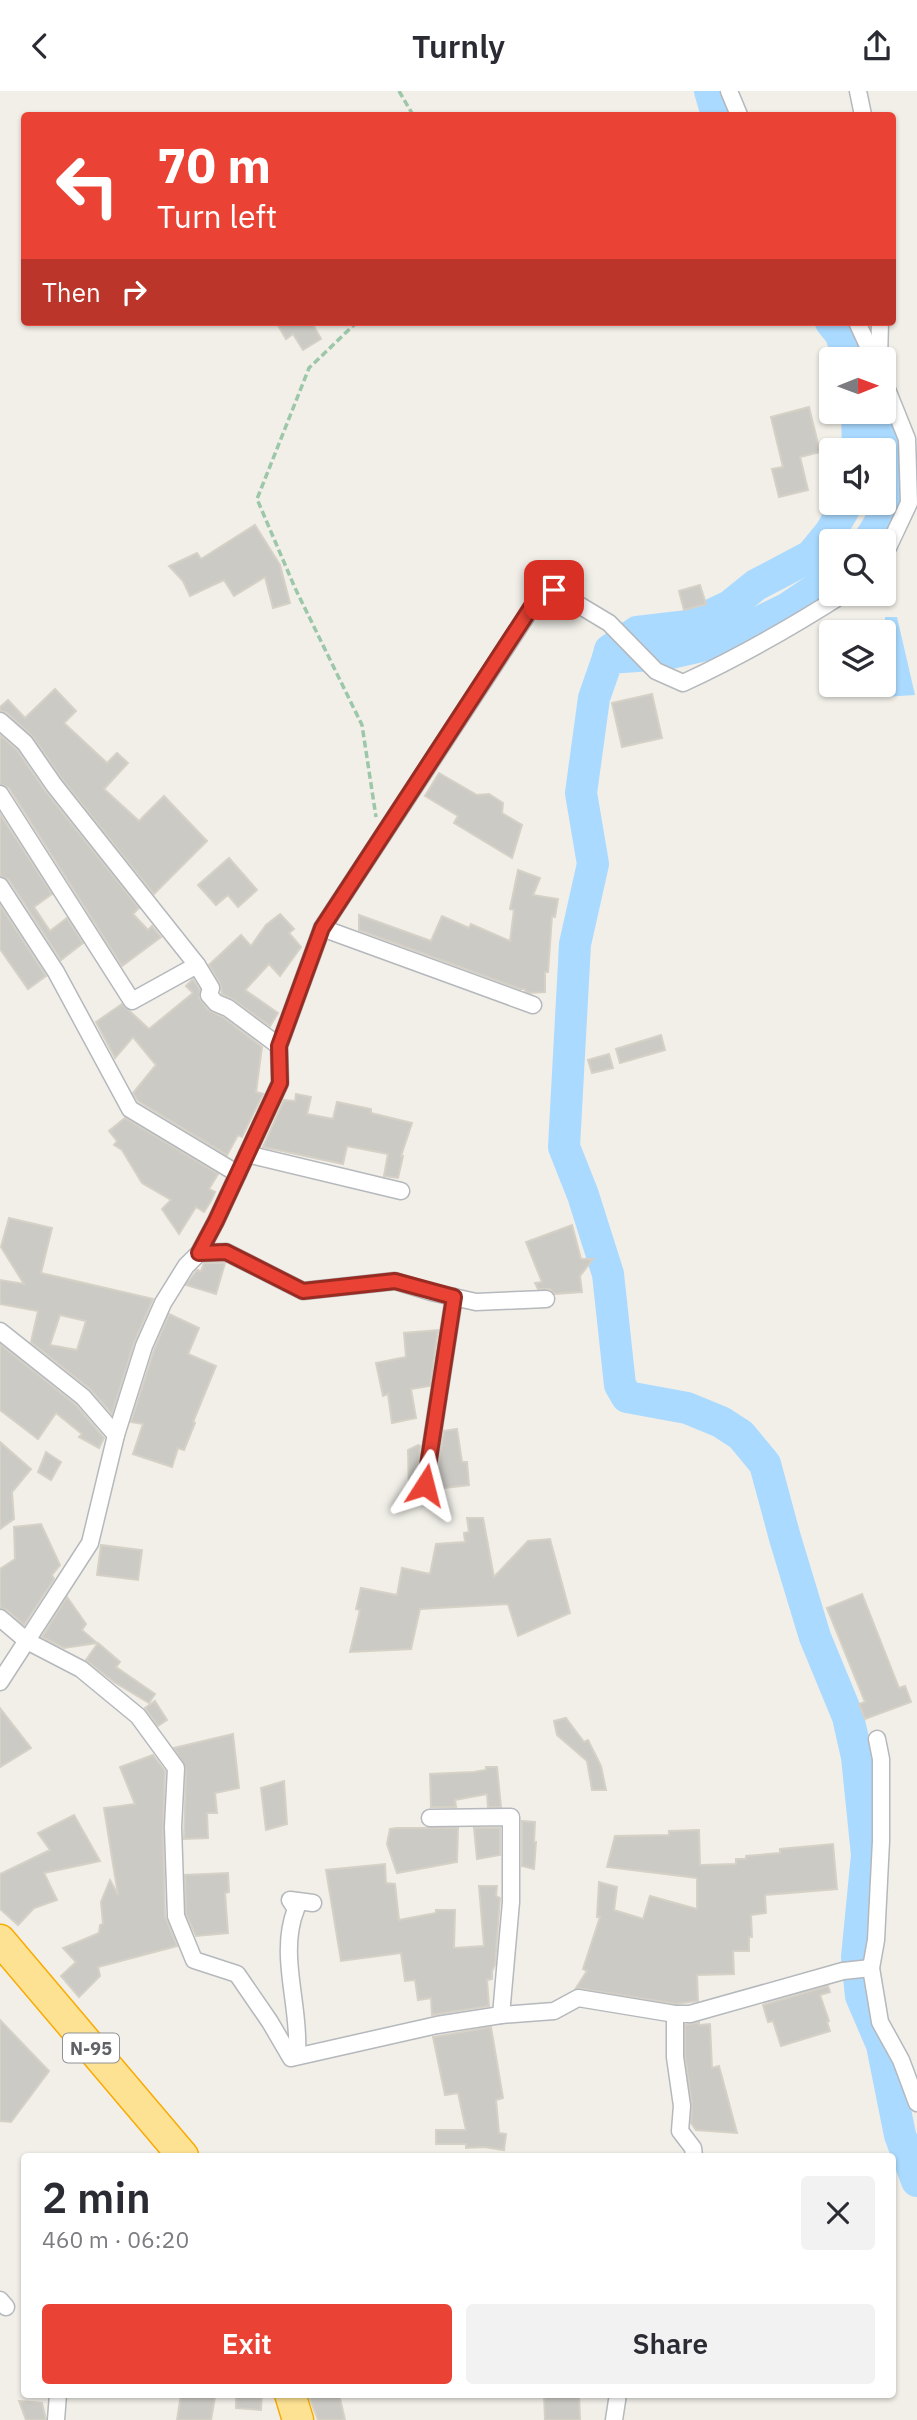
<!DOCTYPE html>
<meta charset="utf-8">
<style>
:root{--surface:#fff;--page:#f2f2f3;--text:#2b2b33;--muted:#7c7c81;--accent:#ea4335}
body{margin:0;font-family:"IBM Plex Sans",sans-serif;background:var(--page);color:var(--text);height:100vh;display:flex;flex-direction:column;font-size:26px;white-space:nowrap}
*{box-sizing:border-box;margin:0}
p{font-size:23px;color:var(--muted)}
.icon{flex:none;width:38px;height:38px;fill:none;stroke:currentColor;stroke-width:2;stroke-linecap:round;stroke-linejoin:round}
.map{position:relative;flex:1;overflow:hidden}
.drawer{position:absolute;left:21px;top:2062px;width:875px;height:245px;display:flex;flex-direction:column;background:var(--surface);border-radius:7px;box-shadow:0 2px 5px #0004}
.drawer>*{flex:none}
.hud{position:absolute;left:21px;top:21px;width:875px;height:214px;border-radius:7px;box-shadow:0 2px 5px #0004;background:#ea4335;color:#fff;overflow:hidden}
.needle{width:46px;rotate:89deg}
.fabs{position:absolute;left:819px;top:256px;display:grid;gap:14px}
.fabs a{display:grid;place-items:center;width:77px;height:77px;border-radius:7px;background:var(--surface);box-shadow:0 2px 5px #0004;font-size:35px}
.pin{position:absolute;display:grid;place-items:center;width:60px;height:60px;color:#fff;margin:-30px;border-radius:14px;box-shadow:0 4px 10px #0006}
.me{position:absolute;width:77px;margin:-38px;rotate:9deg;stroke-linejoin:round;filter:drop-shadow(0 0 5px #0008)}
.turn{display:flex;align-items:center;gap:24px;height:147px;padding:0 21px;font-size:32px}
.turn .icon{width:91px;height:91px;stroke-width:2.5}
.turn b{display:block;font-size:49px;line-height:60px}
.then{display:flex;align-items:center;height:66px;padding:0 21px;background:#0003;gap:14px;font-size:26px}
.round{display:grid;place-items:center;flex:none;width:74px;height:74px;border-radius:7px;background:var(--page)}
.summary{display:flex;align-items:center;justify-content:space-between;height:119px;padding:0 21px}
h1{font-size:42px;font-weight:600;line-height:52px}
.button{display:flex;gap:14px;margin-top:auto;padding:14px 21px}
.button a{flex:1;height:80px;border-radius:7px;background:var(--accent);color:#fff;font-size:28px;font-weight:600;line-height:80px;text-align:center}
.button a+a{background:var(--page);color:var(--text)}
header{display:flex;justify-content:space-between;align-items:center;height:91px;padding:0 21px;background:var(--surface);font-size:32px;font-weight:600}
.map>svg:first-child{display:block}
.water{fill:#aadaff}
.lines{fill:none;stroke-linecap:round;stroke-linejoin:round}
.river{stroke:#aadaff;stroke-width:32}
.building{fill:#cccac5;stroke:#d6d1c6;stroke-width:2;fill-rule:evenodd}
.street-casing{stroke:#b5b8bc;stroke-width:19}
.highway-casing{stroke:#f9ab00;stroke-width:33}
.path{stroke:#9cc7a9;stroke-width:3.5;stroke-dasharray:7 3.5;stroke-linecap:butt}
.street{stroke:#fff;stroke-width:16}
.highway{stroke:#fde293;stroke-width:30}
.route-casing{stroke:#982c22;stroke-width:18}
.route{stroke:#ea4335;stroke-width:12}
.labels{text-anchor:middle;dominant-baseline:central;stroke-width:6;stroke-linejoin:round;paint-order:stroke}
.shield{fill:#fff;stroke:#8f9295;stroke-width:2}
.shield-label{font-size:18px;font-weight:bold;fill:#5f6368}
</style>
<header><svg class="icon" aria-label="back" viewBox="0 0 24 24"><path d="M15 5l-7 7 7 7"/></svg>Turnly<svg class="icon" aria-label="share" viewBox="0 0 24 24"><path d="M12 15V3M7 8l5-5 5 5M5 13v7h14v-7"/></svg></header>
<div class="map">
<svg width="917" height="2329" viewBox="0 0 917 2329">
<rect width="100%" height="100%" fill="#f1efe8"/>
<!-- water -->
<polygon class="water" points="885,526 897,526 915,604 884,606"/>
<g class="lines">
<!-- river -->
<g class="river">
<polyline points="710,0 717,24"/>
<polyline points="831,231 840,242 850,268"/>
<polyline points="857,320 858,359"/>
<path d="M866 320C907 351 896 414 868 450"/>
<polyline points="831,488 788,517 719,551 667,563 608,567 594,607 581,702 593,773 575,853 564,1056 583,1104 608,1183 620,1294 627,1306 687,1317 721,1331 741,1344 765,1373 785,1447 815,1546 848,1626 857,1666 867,1764 857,1866 861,1905 882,1954 900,2044 917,2090"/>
<polyline points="608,567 610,559 637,541 688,535 730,515 756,494 811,465 830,442 848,411"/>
</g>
</g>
<!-- building -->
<g class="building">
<polygon points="276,231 314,231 312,232 321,248 303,259 293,243 286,248"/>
<polygon points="809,316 820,361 800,366 808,399 779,406 772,378 783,376 771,326"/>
<polygon points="255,434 280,474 290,512 273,517 265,486 234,505 224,489 190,505 183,490 169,475 197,462 201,468"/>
<polygon points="700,494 706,513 684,519 679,500"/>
<polygon points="55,598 76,620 64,632 107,672 117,662 128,672 104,698 139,730 164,705 207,750 154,803 62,688 33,646 7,622 0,620 0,616 8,609 25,627"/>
<polygon points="652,603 662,647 622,656 612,612"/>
<polygon points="0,644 17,659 46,701 139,817 133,823 148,839 152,835 161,846 122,875 9,697 0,693"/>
<polygon points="439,682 477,704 489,703 503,712 502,722 522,734 512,767 454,732 458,725 425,705"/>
<polygon points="0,723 52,803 34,816 50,840 67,827 83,852 61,869 9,789 0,785"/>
<polygon points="229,767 257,799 238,816 228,804 216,814 198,794"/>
<polygon points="518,779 540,787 533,804 558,808 555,826 552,825 548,881 545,881 545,901 529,902 525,900 525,898 520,898 359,839 359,824 431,850 442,825 469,837 471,833 510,850 514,819 510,818"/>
<polygon points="0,814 46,885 28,898 0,858"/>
<polygon points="280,823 294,838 289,842 301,856 280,885 269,873 245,899 278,922 270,935 234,909 222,903 220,892 209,874 241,844 251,855 266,834"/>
<polygon points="193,888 200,899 199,907 208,919 223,926 262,956 256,1001 263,1003 242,1046 238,1044 227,1064 138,1010 133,1002 156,974 133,946 115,967 96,931 122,913 149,938 193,902 186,895"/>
<polygon points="661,944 665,959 620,972 616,958"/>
<polygon points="609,963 613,977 592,982 588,969"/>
<polygon points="296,1003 311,1006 307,1023 333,1028 337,1011 371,1018 371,1022 412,1032 401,1065 403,1065 398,1087 384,1085 388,1063 347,1055 343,1073 263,1056 284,1009 295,1010"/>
<polygon points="125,1027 218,1083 209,1098 215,1101 211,1110 204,1121 196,1116 179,1143 162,1118 171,1109 142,1092 122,1059 114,1054 117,1050 109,1040"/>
<path d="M9 1127 52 1137 41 1182 153 1208 134 1252 112 1323 90 1298 31 1251 38 1220 0 1213V1189L24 1193 1 1156ZM60 1224 86 1230 77 1259 50 1254Z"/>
<polygon points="572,1134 581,1168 593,1168 580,1185 582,1201 555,1203 550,1198 538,1198 535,1192 542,1191 526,1151"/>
<polygon points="204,1172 225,1172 216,1203 186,1194 197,1179 201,1180"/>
<polygon points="169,1223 199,1237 188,1263 216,1275 193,1331 195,1332 184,1359 178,1357 172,1376 133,1363 143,1333 131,1331 154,1259"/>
<polygon points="438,1239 430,1295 411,1298 416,1327 392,1332 388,1303 383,1305 376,1272 406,1266 404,1242"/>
<polygon points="0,1253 76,1314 104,1347 99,1357 79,1346 82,1343 56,1322 38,1348 0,1319"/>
<polygon points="457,1338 462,1371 467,1371 469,1394 434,1398 444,1340"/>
<polygon points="0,1351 31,1378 12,1401 14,1428 0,1438"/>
<polygon points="418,1354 420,1355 415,1393 418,1402 409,1402 408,1359"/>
<polygon points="46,1361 61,1371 51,1389 38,1381"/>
<polygon points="467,1427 483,1427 494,1486 528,1450 550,1448 570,1522 518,1545 508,1513 420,1518 411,1558 350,1561 360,1519 356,1518 361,1497 397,1504 402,1477 430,1483 436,1453 465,1451 464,1442 469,1441"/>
<polygon points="41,1433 60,1474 52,1484 54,1488 24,1534 7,1519 0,1517 0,1478 15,1468 14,1436"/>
<polygon points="101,1454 142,1459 138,1489 97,1484"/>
<polygon points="862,1503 899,1597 905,1595 911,1611 865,1628 859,1613 865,1611 827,1517"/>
<polygon points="67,1506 86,1533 82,1539 97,1552 64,1557 42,1546"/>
<polygon points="98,1552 120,1571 116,1576 155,1603 149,1612 114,1591 86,1569"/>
<polygon points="155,1610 167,1629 158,1635 145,1617"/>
<polygon points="0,1617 31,1657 0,1676"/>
<polygon points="566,1627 584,1651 588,1649 601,1675 606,1699 592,1699 587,1670 557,1644 554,1630"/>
<polygon points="233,1643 239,1697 215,1702 217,1722 207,1722 208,1747 184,1748 186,1678 174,1657"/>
<polygon points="153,1664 165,1680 163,1736 165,1825 177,1855 98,1876 100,1885 79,1906 61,1885 76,1871 63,1857 99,1842 100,1834 103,1833 101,1811 110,1789 118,1804 104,1717 135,1713 120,1676"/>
<polygon points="486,1676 497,1676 501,1716 488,1716 487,1703 455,1709 456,1716 431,1716 430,1683 474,1681 486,1679"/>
<polygon points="284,1690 287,1733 266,1739 261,1697"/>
<polygon points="74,1724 100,1770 44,1782 57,1809 34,1817 18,1834 0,1818 0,1783 50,1759 38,1742"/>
<polygon points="522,1730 535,1731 534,1751 536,1751 534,1778 522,1775"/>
<polygon points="397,1737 458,1737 457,1771 397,1782 387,1753 390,1738"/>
<polygon points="474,1737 500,1737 500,1764 477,1768"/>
<polygon points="699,1739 700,1774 736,1773 736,1768 746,1768 746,1765 780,1762 780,1758 833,1753 837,1798 765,1804 766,1822 751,1824 752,1846 749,1846 749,1860 733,1860 734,1883 697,1884 698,1910 676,1913 576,1897 587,1880 583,1878 600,1826 597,1826 599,1791 617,1796 614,1819 643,1828 650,1805 697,1818 697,1787 607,1776 615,1745 669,1744 669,1740"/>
<polygon points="385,1773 386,1792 395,1793 399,1829 436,1822 436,1819 455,1819 454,1857 484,1855 479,1795 497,1795 496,1805 500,1807 495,1874 492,1880 492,1888 487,1889 489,1915 432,1924 431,1907 418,1909 415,1889 405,1890 401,1862 341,1870 326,1779"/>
<polygon points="228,1782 229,1801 225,1802 228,1842 196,1845 186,1823 185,1784"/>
<polygon points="828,1895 830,1901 820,1904 829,1930 827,1931 830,1940 781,1955 773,1930 768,1931 763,1914"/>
<polygon points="0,1929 49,1980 11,2031 0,2030"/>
<polygon points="699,1931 699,1934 710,1933 712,1977 719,1975 737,2042 696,2039 691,2032 692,2014 685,1965 685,1934"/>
<polygon points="491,1936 503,2007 496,2009 499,2042 506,2043 504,2059 484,2056 466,2057 466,2053 436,2053 436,2039 466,2039 458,2002 445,2004 433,1946"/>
<polygon points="181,2303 206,2303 215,2306 211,2329 177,2329"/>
<polygon points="236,2303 262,2303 261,2319 236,2317"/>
<polygon points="308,2303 339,2303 345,2329 318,2329"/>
<polygon points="544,2303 579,2303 580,2329 545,2329"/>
<polygon points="19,2310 42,2312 46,2329 26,2329"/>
</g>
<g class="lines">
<!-- street casing -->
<g class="street-casing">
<g id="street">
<polyline points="729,0 739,24"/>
<polyline points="858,0 863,24"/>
<polyline points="857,231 874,268"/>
<polyline points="879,268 880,231"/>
<polyline points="884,291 907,348 909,412 884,465"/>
<polyline points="0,630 25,652 54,694 197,874 211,897 209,904 216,912 228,917 279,955"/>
<polyline points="0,703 132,910 197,874"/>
<polyline points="0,795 56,881 130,1018 238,1083"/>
<polyline points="322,837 533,914"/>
<polyline points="247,1063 401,1100"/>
<polyline points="199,1162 226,1161 303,1200 395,1190 431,1201 476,1211 546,1208"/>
<polyline points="0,1240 83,1306 116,1344"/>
<polyline points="425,1394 454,1206"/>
<polyline points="0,1527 27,1550 81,1578 138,1625 176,1677 173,1736 176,1825 194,1869 237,1883 270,1931 291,1967 437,1934 501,1924 554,1920 578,1907 675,1923 690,1923 843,1880 871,1877"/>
<path d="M0 1591 90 1452 116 1344 144 1255 163 1212 186 1175 199 1162 216 1130 280 992 279 955 322 837 535 512 554 499 609 532 656 580 683 592C739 566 792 536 845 502"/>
<polyline points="877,1648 881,1668 881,1750 876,1849 871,1877 880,1931 901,1969 917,2012"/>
<polyline points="430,1727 511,1726 511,1811 501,1924"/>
<polyline points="675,1923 675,1966 682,2015 680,2040 693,2057 694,2065"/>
<path d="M297 1960C300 1914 278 1863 296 1818L290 1809 313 1812"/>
<polyline points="0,2209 6,2216"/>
<polyline points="56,2329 58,2303"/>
<polyline points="614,2329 618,2303"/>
</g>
</g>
<!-- highway casing -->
<g class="highway-casing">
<g id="highway">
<polyline points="0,1849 183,2065"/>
<polyline points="290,2303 298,2329"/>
</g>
</g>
<!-- path -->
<g class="path">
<polyline points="399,0 413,24"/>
<polyline points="357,231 309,277 257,408 295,497 362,634 376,726"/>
</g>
<!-- street -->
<use href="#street" class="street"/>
<!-- highway -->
<use href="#highway" class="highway"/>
</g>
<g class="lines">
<!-- route casing -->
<g class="route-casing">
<polyline id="route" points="425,1394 454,1206 395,1190 303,1200 226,1161 199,1162 216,1130 280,992 279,955 322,837 534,512 554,499"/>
</g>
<!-- route -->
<use href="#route" class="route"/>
</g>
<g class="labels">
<!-- shield labels -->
<rect class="shield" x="63" y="1942.5" width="56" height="29" rx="5"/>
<g class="shield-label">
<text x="91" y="1957">N-95</text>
</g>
</g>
</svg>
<div class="fabs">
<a><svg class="needle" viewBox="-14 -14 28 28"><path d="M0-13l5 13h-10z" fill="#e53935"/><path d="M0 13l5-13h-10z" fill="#7c7c81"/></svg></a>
<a><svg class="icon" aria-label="sound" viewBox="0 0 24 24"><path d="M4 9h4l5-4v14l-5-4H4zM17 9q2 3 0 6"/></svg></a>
<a><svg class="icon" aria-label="search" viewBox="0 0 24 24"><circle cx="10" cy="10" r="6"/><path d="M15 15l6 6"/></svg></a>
<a><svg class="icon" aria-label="layers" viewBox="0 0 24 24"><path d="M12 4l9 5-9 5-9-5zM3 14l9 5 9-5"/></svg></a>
</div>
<div class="pin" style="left:554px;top:499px;background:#d93025"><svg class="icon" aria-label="arrive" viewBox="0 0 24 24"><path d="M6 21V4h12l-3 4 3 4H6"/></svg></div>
<svg class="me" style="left:425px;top:1394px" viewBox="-20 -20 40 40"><path d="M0-17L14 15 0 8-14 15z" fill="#ea4335" stroke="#fff" stroke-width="4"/></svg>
<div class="hud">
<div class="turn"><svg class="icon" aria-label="left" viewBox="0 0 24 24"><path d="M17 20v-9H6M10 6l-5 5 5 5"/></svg><div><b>70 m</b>Turn left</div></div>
<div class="then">Then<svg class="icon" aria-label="right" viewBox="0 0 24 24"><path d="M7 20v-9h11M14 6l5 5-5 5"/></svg></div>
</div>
<section class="drawer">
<div class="summary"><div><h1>2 min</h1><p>460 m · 06:20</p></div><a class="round"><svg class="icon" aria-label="close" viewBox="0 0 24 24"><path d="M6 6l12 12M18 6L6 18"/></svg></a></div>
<div class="button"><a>Exit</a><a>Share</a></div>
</section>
</div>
